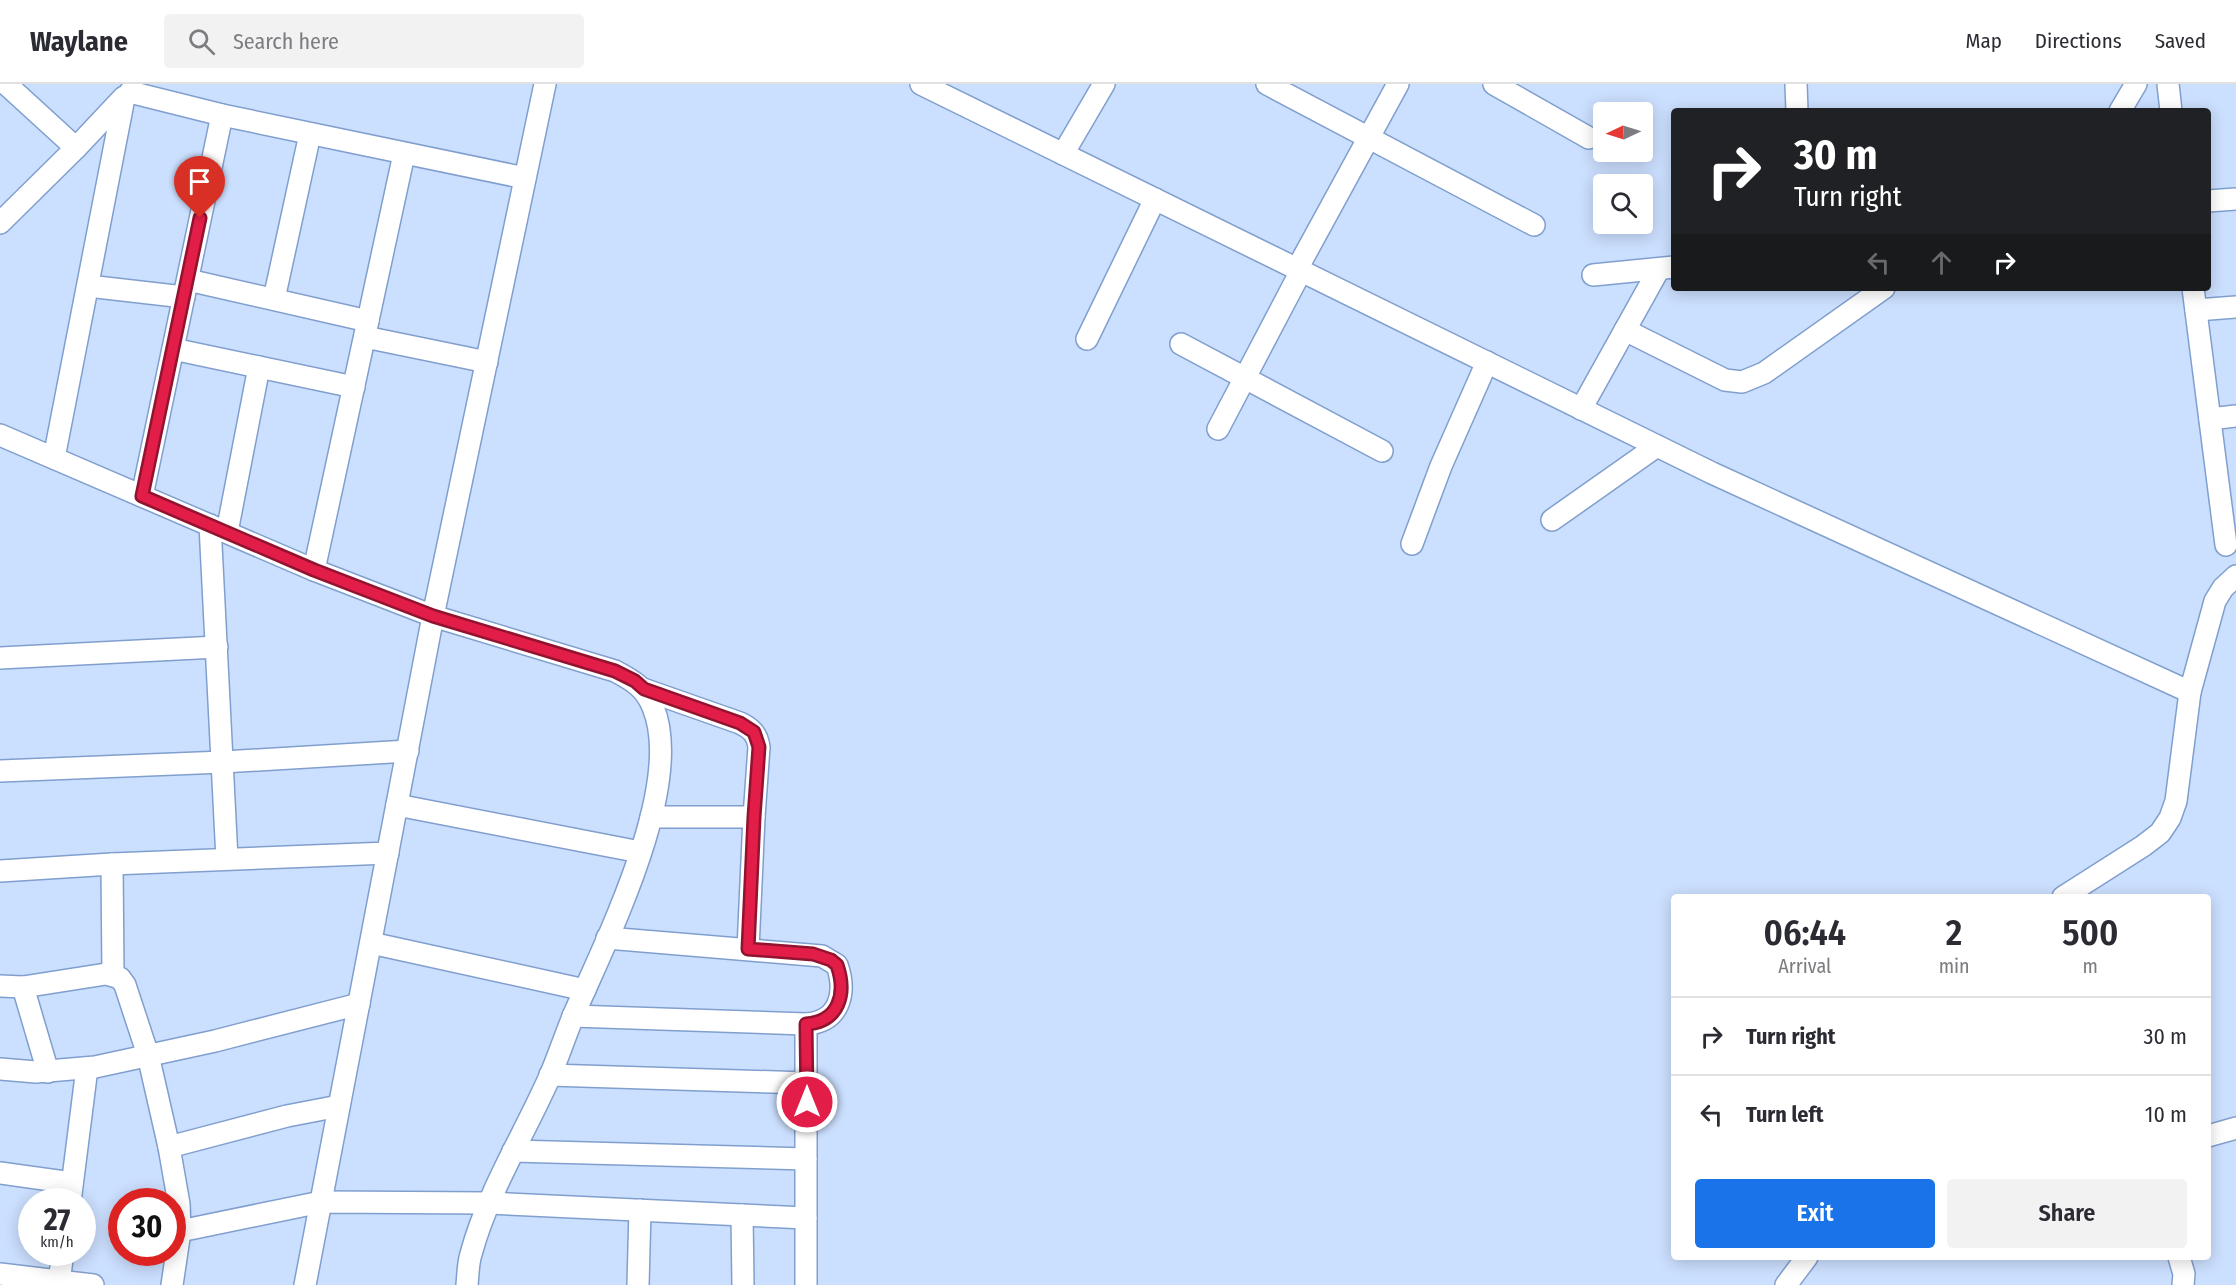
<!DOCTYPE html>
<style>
:root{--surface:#fff;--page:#f2f2f3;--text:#2b2b33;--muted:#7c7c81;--line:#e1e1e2;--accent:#1a73e8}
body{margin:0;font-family:"Fira Sans Condensed",sans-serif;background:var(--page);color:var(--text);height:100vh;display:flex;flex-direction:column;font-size:22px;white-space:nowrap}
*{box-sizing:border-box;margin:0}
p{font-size:20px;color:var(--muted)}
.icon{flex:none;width:33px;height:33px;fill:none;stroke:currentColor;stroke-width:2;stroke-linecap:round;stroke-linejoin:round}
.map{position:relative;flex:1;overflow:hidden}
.details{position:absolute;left:1671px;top:810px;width:540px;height:366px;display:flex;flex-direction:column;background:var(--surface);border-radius:6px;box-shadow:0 3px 15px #0003}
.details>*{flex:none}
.guide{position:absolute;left:1671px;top:24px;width:540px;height:183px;border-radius:6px;box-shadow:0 3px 15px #0003;background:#202124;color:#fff;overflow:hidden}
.needle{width:39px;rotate:266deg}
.fabs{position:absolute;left:1593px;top:18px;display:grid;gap:12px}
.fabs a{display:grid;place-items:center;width:60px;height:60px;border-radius:6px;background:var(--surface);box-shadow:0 3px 15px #0003;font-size:30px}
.speed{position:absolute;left:18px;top:1104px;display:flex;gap:12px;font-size:30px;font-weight:700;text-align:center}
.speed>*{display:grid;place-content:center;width:78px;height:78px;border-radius:50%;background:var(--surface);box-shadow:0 3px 15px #0003;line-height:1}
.speed small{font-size:15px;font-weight:400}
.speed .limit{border:9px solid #d22;background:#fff;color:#111}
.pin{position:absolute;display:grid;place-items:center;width:51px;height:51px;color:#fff;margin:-62px -26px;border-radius:50% 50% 50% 0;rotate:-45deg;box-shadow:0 0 6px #0007}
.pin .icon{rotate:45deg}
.me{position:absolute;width:66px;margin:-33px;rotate:0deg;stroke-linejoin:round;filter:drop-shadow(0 0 4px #0008)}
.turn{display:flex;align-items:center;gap:21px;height:126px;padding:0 24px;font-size:27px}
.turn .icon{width:78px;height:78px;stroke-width:2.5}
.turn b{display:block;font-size:42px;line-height:51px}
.lanes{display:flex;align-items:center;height:57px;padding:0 24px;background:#0003;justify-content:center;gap:30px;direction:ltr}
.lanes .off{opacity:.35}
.eta{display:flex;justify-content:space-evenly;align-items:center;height:102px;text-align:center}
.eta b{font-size:36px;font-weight:600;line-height:42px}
.action{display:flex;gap:12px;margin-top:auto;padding:12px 24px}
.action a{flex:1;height:69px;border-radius:6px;background:var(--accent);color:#fff;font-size:24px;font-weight:600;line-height:69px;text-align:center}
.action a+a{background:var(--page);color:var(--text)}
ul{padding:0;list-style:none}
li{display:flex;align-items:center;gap:18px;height:78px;padding:0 24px;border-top:2px solid var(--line)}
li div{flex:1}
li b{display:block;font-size:22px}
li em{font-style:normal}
header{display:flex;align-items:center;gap:36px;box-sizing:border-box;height:84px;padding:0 30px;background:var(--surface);border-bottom:2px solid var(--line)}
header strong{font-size:28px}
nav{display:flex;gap:33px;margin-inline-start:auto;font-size:21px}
.search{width:420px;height:54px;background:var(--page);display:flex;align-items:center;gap:15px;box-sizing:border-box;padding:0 21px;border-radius:6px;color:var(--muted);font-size:22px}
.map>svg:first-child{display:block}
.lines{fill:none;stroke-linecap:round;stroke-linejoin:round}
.minor-casing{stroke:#809fce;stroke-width:24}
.minor{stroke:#fff;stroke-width:21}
.route-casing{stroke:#92132f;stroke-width:15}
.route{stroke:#e11d48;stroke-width:10}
</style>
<header>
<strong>Waylane</strong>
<div class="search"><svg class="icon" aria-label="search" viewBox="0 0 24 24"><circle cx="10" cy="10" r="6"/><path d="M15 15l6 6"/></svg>Search here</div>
<nav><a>Map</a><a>Directions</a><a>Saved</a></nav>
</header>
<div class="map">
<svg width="2236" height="1201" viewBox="0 0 2236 1201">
<rect width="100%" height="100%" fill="#cbdffe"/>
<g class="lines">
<!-- minor casing -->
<g class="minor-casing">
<g id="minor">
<polyline points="6,0 76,64"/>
<polyline points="921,0 1712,389 2190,608"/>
<polyline points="1267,0 1534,141"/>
<polyline points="1494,0 1589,54"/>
<polyline points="1796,0 1797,27"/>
<polyline points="2168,0 2171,27"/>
<polyline points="130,8 222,31 525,94"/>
<polyline points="2120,27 2136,0"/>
<polyline points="1063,70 1104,0"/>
<polyline points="2208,117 2236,115"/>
<polyline points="0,139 76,64 124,13"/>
<polyline points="1297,185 1398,0"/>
<polyline points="1593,191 1674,183"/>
<polyline points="188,196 368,237"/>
<polyline points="88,202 184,213"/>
<polyline points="2193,204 2226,461"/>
<polyline points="274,215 310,50"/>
<polyline points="2196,226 2236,223"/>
<polyline points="1625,246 1725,296 1742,298 1764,289 1884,204"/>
<polyline points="365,253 487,278"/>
<polyline points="1087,255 1155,115"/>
<polyline points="1181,260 1382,367"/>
<polyline points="173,265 354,303"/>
<polyline points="1581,325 1659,185"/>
<polyline points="2210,335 2236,332"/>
<polyline points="1218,345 1301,187"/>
<path d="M0 351 314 486 433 532 615 587C632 596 645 603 653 623 685 701 607 854 575 928 566 949 559 971 550 992 524 1051 488 1107 471 1170 468 1179 468 1191 467 1201"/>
<polyline points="54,374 124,14"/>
<polyline points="142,412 222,31"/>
<polyline points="1552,436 1657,362"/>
<polyline points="210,441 227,775"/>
<polyline points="227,448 259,283"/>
<polyline points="1412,460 1441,382 1487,278"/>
<polyline points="314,486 404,70"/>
<polyline points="0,574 217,563"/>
<path d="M643 605 740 639C752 645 757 650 759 663L754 733 748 865"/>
<polyline points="0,687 223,678 408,667"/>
<polyline points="397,721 640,768"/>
<polyline points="651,733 754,733"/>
<polyline points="112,780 113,891"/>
<polyline points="0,787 112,780 388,769"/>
<polyline points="2063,813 2143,762 2160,749 2170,734 2176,717 2190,608 2215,517 2223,504 2236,492"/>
<polyline points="371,859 585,906"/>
<polyline points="0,902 23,903 106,890 120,894 125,901 148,971 169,1063 179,1120 180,1147 172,1201"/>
<polyline points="23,903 48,988"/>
<path d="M573 932 806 940C839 938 847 910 837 881L822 872 607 854"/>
<polyline points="0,985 36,988 95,983 215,957 359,920"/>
<polyline points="550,991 806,999"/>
<polyline points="2208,1052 2236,1044"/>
<polyline points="169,1063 287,1032 339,1022"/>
<polyline points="513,1067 806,1075"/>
<polyline points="0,1089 72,1099"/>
<polyline points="70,1118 87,984"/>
<polyline points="742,1131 743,1201"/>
<polyline points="180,1147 321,1118 489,1119 806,1134"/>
<polyline points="2179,1173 2184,1190 2183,1201"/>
<polyline points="0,1190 93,1201"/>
<polyline points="59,1198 63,1168"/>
<polyline points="305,1201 433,532 545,0"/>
<polyline points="638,1201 640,1126"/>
<polyline points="806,1201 806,940"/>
<polyline points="1786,1201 1807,1173"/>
</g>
</g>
<!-- minor -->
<use href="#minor" class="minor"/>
</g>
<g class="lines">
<!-- route casing -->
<g class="route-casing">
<path id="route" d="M200 134 142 412 314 486 433 532 615 587 635 597 644 605 740 639 754 648 759 663 754 733 748 865 813 870 831 876 837 881C847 910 839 938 806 940L807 1018"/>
</g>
<!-- route -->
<use href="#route" class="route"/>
</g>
</svg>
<div class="fabs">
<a><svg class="needle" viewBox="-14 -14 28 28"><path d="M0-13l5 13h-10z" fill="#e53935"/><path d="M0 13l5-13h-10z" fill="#7c7c81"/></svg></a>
<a><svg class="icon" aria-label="search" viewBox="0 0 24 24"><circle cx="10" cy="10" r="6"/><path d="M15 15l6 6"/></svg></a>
</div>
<div class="speed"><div>27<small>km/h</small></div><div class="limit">30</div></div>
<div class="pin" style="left:200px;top:134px;background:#d93025"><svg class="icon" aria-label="arrive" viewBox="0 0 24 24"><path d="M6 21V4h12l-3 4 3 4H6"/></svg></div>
<svg class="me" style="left:807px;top:1018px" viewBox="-20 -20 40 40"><circle r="17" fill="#e11d48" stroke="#fff" stroke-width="3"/><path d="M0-11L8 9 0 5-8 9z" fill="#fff"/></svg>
<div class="guide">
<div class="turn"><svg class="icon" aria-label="right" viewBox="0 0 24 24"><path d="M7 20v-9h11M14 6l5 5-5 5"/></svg><div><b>30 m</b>Turn right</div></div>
<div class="lanes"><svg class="icon off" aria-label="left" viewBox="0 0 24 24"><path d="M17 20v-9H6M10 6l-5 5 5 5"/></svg><svg class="icon off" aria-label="ahead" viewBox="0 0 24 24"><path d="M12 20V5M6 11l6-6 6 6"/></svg><svg class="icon" aria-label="right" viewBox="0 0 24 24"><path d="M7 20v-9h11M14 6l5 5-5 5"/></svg></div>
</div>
<section class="details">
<div class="eta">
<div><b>06:44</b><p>Arrival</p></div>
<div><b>2</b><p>min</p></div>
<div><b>500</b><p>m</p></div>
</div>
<ul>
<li><svg class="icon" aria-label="right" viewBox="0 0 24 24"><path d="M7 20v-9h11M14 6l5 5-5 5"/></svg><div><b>Turn right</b></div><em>30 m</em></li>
<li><svg class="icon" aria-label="left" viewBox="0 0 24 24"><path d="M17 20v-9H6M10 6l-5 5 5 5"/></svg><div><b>Turn left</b></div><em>10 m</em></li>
</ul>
<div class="action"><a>Exit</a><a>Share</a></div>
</section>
</div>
